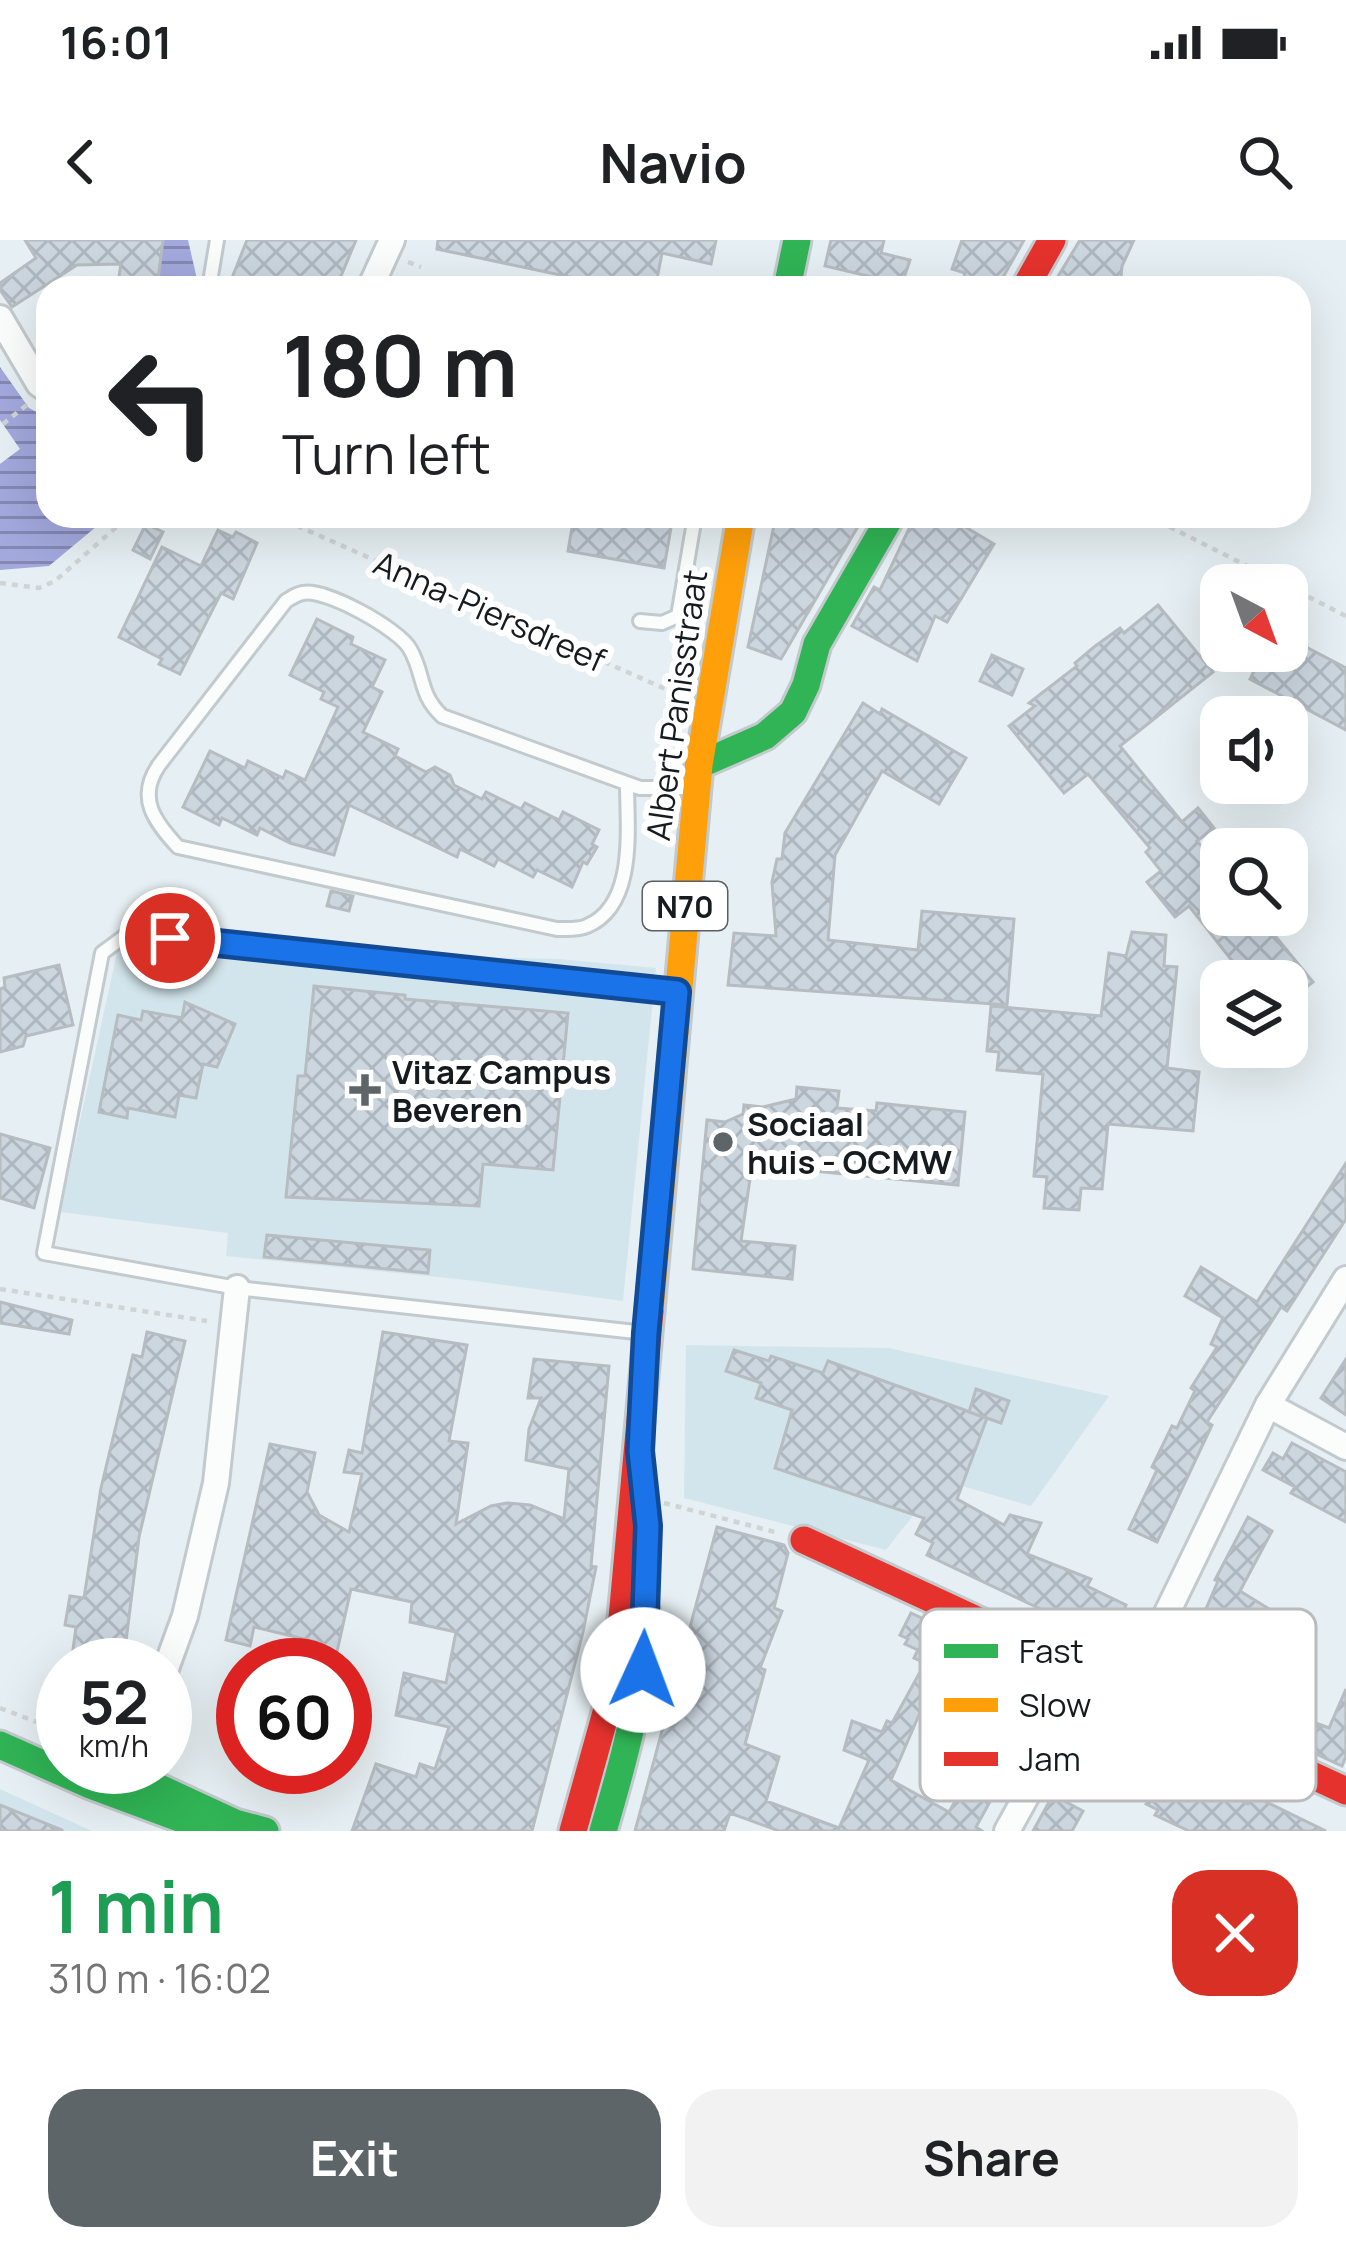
<!DOCTYPE html>
<meta charset="utf-8">
<style>
:root{--surface:#fff;--page:#f2f2f2;--text:#202124;--muted:#757577;--accent:#5e6569}
body{margin:0;font-family:Manrope,sans-serif;background:var(--page);color:var(--text);height:100vh;display:flex;flex-direction:column;font-size:45px;white-space:nowrap}
*{box-sizing:border-box;margin:0}
p{font-size:39px;color:var(--muted)}
.icon{flex:none;width:66px;height:66px;fill:none;stroke:currentColor;stroke-width:2;stroke-linecap:round;stroke-linejoin:round}
.map{position:relative;height:1591px;overflow:hidden}
.sheet{display:flex;flex-direction:column;background:var(--surface);flex:1}
.sheet>*{flex:none}
.top-card{position:absolute;left:36px;top:36px;width:1275px;height:252px;border-radius:36px;box-shadow:0 12px 48px #0002;background:#fff;color:var(--text);overflow:hidden}
.needle{width:78px;rotate:139deg}
.tools{position:absolute;left:1200px;top:324px;display:grid;gap:24px}
.tools a{display:grid;place-items:center;width:108px;height:108px;border-radius:24px;background:var(--surface);box-shadow:0 12px 48px #0002;font-size:60px}
.speed{position:absolute;left:36px;top:1398px;display:flex;gap:24px;font-size:60px;font-weight:700;text-align:center}
.speed>*{display:grid;place-content:center;width:156px;height:156px;border-radius:50%;background:var(--surface);box-shadow:0 12px 48px #0002;line-height:1}
.speed small{font-size:30px;font-weight:400}
.speed .limit{border:18px solid #d22;background:#fff;color:#111}
.pin{position:absolute;display:grid;place-items:center;width:102px;height:102px;color:#fff;margin:-51px;border:6px solid #fff;border-radius:50%;box-shadow:0 3px 12px #0007}
.me{position:absolute;width:132px;margin:-66px;rotate:2deg;stroke-linejoin:round;filter:drop-shadow(0 0 9px #0008)}
.turn{display:flex;align-items:center;gap:42px;height:252px;padding:0 48px;font-size:54px}
.turn .icon{width:156px;height:156px;stroke-width:2.5}
.turn b{display:block;font-size:84px;line-height:102px}
.round{display:grid;place-items:center;flex:none;width:126px;height:126px;border-radius:36px;background:var(--page)}
.head{display:flex;align-items:center;justify-content:space-between;height:204px;padding:0 48px}
h1{font-size:72px;font-weight:700;line-height:90px;color:#1e9e55}
.action{display:flex;gap:24px;margin-top:auto;padding:24px 48px}
.action a{flex:1;height:138px;border-radius:36px;background:var(--accent);color:#fff;font-size:48px;font-weight:700;line-height:138px;text-align:center}
.action a+a{background:var(--page);color:var(--text)}
.status{display:flex;justify-content:space-between;align-items:center;height:84px;padding:0 60px;background:var(--surface);direction:ltr}
.status svg{height:33px;fill:currentColor}
header{display:flex;justify-content:space-between;align-items:center;height:156px;padding:0 48px;background:var(--surface);font-size:54px;font-weight:700}
.map>svg:first-child{display:block}
.built{fill:#d3e5ec}
.water{fill:url(#water-rules)}
.building{fill:url(#building-cross-hatch);stroke:#b6bcc0;stroke-width:3;fill-rule:evenodd}
.lines{fill:none;stroke-linecap:round;stroke-linejoin:round}
.lane-casing{stroke:#c3cacd;stroke-width:18}
.street-casing{stroke:#c3cacd;stroke-width:30}
.fast-casing{stroke:#c3cacd;stroke-width:33}
.slow-casing{stroke:#c3cacd;stroke-width:33}
.jam-casing{stroke:#c3cacd;stroke-width:33}
.path{stroke:#d1d4d5;stroke-width:4.5;stroke-dasharray:6 6;stroke-linecap:butt}
.lane{stroke:#fbfdfd;stroke-width:12}
.street{stroke:#fbfdfd;stroke-width:24}
.fast{stroke:#30b455;stroke-width:27}
.slow{stroke:#ff9f0a;stroke-width:27}
.jam{stroke:#e5322d;stroke-width:27}
.route-casing{stroke:#114b97;stroke-width:30}
.route{stroke:#1a73e8;stroke-width:21}
.poi-dot{fill:#5e6569;stroke:#fff;stroke-width:4.5}
.labels{text-anchor:middle;dominant-baseline:central;stroke-width:12;stroke-linejoin:round;paint-order:stroke}
.shield{fill:#fff;stroke:#5b5f62;stroke-width:3}
.shield-label{font-size:30px;font-weight:bold;fill:#151b1e}
.street-label{font-size:33px;fill:#151b1e;stroke:#fff}
.poi-label{font-size:33px;font-weight:bold;fill:#151b1e;stroke:#fff;text-anchor:start}
.key{fill:#fff;stroke:#b9bbbc;stroke-width:3}
.key-label{font-size:33px;fill:#151b1e}
</style>
<div class="status"><b>16:01</b><svg viewBox="0 0 49 12"><path d="M0 12V9h3v3zM5 12V6h3v6zM10 12V3h3v9zM15 12V0h3v12zM26 1h20v11H26zM47 4h2v5h-2z"/></svg></div>
<header><svg class="icon" aria-label="back" viewBox="0 0 24 24"><path d="M15 5l-7 7 7 7"/></svg>Navio<svg class="icon" aria-label="search" viewBox="0 0 24 24"><circle cx="10" cy="10" r="6"/><path d="M15 15l6 6"/></svg></header>
<div class="map">
<svg width="1346" height="1591" viewBox="0 0 1346 1591">
<defs>
<pattern id="water-rules" width="6" height="5" patternUnits="userSpaceOnUse" patternTransform="scale(3)"><rect width="6" height="5" fill="#a3a8dd"/><path d="M0 2.5h6" fill="none" stroke="#8488b3"/></pattern>
<pattern id="building-cross-hatch" width="8" height="8" patternUnits="userSpaceOnUse" patternTransform="scale(3)"><rect width="8" height="8" fill="#ccd6df"/><path d="M0 0l8 8M0 8l8-8" fill="none" stroke="#aeb7bf"/></pattern>
</defs>
<rect width="100%" height="100%" fill="#e6eff3"/>
<!-- built -->
<g class="built">
<polygon points="118,708 559,719 656,728 623,1061 467,1040 226,1016 228,993 60,972"/>
<polygon points="686,1105 888,1108 1109,1156 1031,1266 941,1240 886,1310 684,1258"/>
<polygon points="0,1549 92,1591 0,1591"/>
</g>
<!-- water -->
<g class="water">
<polygon points="161,0 188,0 199,48 158,48"/>
<polygon points="0,127 29,168 48,178 48,276 109,276 49,326 0,330 0,224 20,209 0,180"/>
</g>
<!-- building -->
<g class="building">
<polygon points="25,0 163,0 157,48 117,48 121,24 77,25 12,67 0,50 0,43 36,18"/>
<polygon points="247,0 356,0 336,48 228,48"/>
<polygon points="438,0 716,0 711,24 662,13 656,44 647,48 622,48 437,9"/>
<polygon points="831,0 884,0 881,13 910,20 902,44 825,26"/>
<polygon points="962,0 1024,0 997,48 961,48 965,33 952,29"/>
<polygon points="1080,0 1134,0 1122,26 1120,48 1051,48"/>
<polygon points="574,276 673,276 664,328 568,311"/>
<polygon points="776,276 864,276 781,419 748,407"/>
<polygon points="915,276 947,276 994,304 947,382 935,376 917,421 852,386 874,347 880,350"/>
<polygon points="146,284 163,292 150,319 133,310"/>
<polygon points="218,290 233,297 236,292 257,303 233,359 221,353 180,434 159,424 162,419 119,397 162,307 201,326"/>
<polygon points="1158,365 1213,432 1120,506 1182,582 1198,568 1214,588 1197,601 1221,630 1221,675 1258,675 1313,742 1287,762 1287,741 1248,741 1189,666 1175,677 1147,642 1161,631 1146,612 1150,608 1088,534 1064,553 1009,486 1035,466 1029,463 1077,426 1075,423 1094,407 1120,388 1124,393"/>
<polygon points="317,379 353,397 351,404 385,420 372,447 382,452 363,492 398,509 395,516 426,532 435,527 450,535 454,545 482,559 486,552 521,569 525,563 559,580 563,572 599,590 592,604 597,607 587,624 583,622 572,647 537,630 533,637 498,619 494,626 460,609 457,617 349,565 334,615 290,603 260,588 257,595 222,578 219,585 183,567 210,511 245,528 248,521 283,538 286,531 305,540 338,467 321,459 324,452 290,435"/>
<polygon points="1287,397 1346,428 1346,490 1250,439 1264,411 1287,411"/>
<polygon points="992,415 1023,429 1012,455 980,441"/>
<polygon points="863,463 880,474 882,469 966,518 939,564 882,531 835,615 828,700 918,710 922,671 1014,679 1007,765 728,745 734,693 776,696 772,642 777,619 782,619 785,593"/>
<polygon points="331,651 353,656 349,671 327,666"/>
<polygon points="1132,692 1166,695 1164,726 1177,727 1167,828 1199,832 1193,891 1108,884 1102,949 1081,948 1079,970 1044,968 1047,937 1034,936 1043,834 997,830 999,812 987,811 991,766 1101,776 1109,713 1126,716"/>
<polygon points="59,725 73,785 26,796 23,806 0,812 0,749 5,747 4,738"/>
<polygon points="314,746 405,755 405,759 568,773 553,930 483,924 479,966 286,957 298,836 305,836"/>
<polygon points="185,762 235,784 217,827 203,824 196,858 179,855 175,877 128,868 127,878 99,872 118,775 141,780 143,771 182,778"/>
<polygon points="797,847 839,851 837,868 876,871 877,863 965,872 958,945 752,925 741,1001 795,1006 792,1039 693,1029 707,880 725,882 743,874 744,865 763,867 796,859"/>
<polygon points="0,894 50,908 34,968 0,958"/>
<polygon points="1346,923 1346,979 1287,1071 1281,1067 1207,1182 1212,1185 1157,1302 1129,1289 1157,1230 1152,1227 1172,1186 1177,1188 1195,1151 1191,1148 1217,1107 1211,1104 1223,1078 1185,1056 1201,1027 1257,1062"/>
<polygon points="267,995 430,1010 428,1033 264,1017"/>
<polygon points="0,1062 72,1080 69,1094 0,1083"/>
<polygon points="147,1092 185,1101 139,1297 123,1425 71,1425 76,1387 65,1385 70,1356 84,1358 101,1248 133,1115 142,1117"/>
<polygon points="383,1092 467,1105 449,1201 468,1203 456,1284 491,1266 507,1263 530,1265 564,1279 569,1229 526,1220 529,1189 541,1158 528,1158 534,1119 609,1126 591,1326 596,1327 583,1392 532,1591 352,1591 376,1524 416,1537 420,1524 435,1529 449,1487 396,1475 404,1433 446,1443 456,1392 410,1382 412,1362 351,1349 334,1425 312,1425 317,1402 254,1387 250,1406 226,1400 270,1204 315,1213 307,1252 319,1275 349,1292 362,1234 344,1232 349,1210 362,1213"/>
<polygon points="734,1110 769,1121 771,1116 823,1133 828,1121 987,1178 957,1259 1004,1285 1010,1275 1041,1283 1027,1314 1091,1339 1087,1346 1126,1365 1112,1403 927,1315 933,1303 916,1294 924,1278 775,1228 792,1170 756,1158 761,1143 726,1131"/>
<polygon points="1346,1119 1346,1175 1321,1158"/>
<polygon points="976,1149 1009,1161 1001,1183 969,1172"/>
<polygon points="1292,1203 1346,1232 1346,1282 1291,1253 1295,1247 1263,1230 1273,1213 1283,1219"/>
<polygon points="1248,1277 1272,1291 1240,1351 1274,1372 1300,1382 1275,1449 1294,1457 1287,1472 1329,1488 1346,1449 1346,1516 1342,1526 1271,1493 1274,1482 1237,1466 1233,1476 1188,1454 1192,1445 1176,1438 1218,1341 1215,1340"/>
<path d="M717 1287 784 1305 788 1313 774 1368 782 1371 760 1428 765 1430 745 1504 779 1517 766 1561 839 1588 869 1520 844 1510 852 1481 882 1492 887 1481 892 1483 925 1423 914 1418 918 1410 905 1404 908 1399 900 1395 911 1373 1030 1430 1022 1443 1039 1452 985 1555 992 1558 976 1587 982 1591H779L730 1573 724 1591H635ZM922 1468 960 1488 951 1504 965 1511 962 1517 975 1525 949 1572 891 1540Z"/>
<polygon points="1104,1485 1172,1515 1167,1525 1248,1564 1252,1555 1326,1591 1189,1591 1155,1575 1158,1570 1146,1564 1152,1549 1077,1513 1086,1496 1097,1501"/>
<polygon points="1053,1555 1083,1571 1072,1591 1033,1591"/>
<polygon points="0,1565 62,1590 62,1591 0,1591"/>
</g>
<g class="lines">
<!-- lane casing -->
<g class="lane-casing">
<g id="lane">
<polyline points="209,48 217,0"/>
<polyline points="640,381 662,383 678,376 695,276"/>
<path d="M627 544C627 587 637 665 587 686 579 690 566 689 557 689L178 607C155 582 136 558 159 525L286 361C291 358 296 354 303 353 325 348 399 389 410 409 425 435 418 453 442 476L640 548H695"/>
<polyline points="645,1093 237,1048 44,1013 102,713 129,693 677,752"/>
</g>
</g>
<!-- street casing -->
<g class="street-casing">
<g id="street">
<polyline points="370,48 392,0"/>
<polyline points="0,78 39,144 48,150"/>
<polyline points="1268,1165 1346,1207"/>
<polyline points="165,1431 185,1376 216,1243 237,1048"/>
<polyline points="1128,1453 1268,1165 1346,1039"/>
<polyline points="1007,1591 1092,1437"/>
</g>
</g>
<!-- fast casing -->
<g class="fast-casing">
<g id="fast">
<polyline points="787,48 797,0"/>
<polyline points="699,525 765,496 793,472 806,445 817,404 891,276"/>
<polyline points="0,1505 88,1544 214,1591"/>
<polyline points="114,1527 235,1583 265,1591"/>
<path d="M603 1591C627 1510 642 1455 645 1370"/>
</g>
</g>
<!-- slow casing -->
<g class="slow-casing">
<polyline id="slow" points="650,1071 699,525 741,276"/>
</g>
<!-- jam casing -->
<g class="jam-casing">
<g id="jam">
<polyline points="1025,48 1052,0"/>
<polyline points="804,1300 1346,1551"/>
<polyline points="573,1591 617,1433 650,1071"/>
</g>
</g>
<!-- path -->
<g class="path">
<polyline points="408,22 421,27"/>
<polyline points="3,184 28,164"/>
<polyline points="275,276 679,455"/>
<polyline points="1148,276 1285,345"/>
<polyline points="0,343 39,348 55,341 129,276"/>
<polyline points="1287,346 1346,376"/>
<polyline points="0,1049 207,1081"/>
<polyline points="664,1263 775,1292"/>
<polyline points="0,1468 63,1492"/>
</g>
<!-- lane -->
<use href="#lane" class="lane"/>
<!-- street -->
<use href="#street" class="street"/>
<!-- fast -->
<use href="#fast" class="fast"/>
<!-- slow -->
<use href="#slow" class="slow"/>
<!-- jam -->
<use href="#jam" class="jam"/>
</g>
<g class="lines">
<!-- route casing -->
<g class="route-casing">
<polyline id="route" points="170,698 677,752 646,1093 640,1211 648,1286 643,1430"/>
</g>
<!-- route -->
<use href="#route" class="route"/>
</g>
<!-- markers -->
<g class="poi-dot">
<path d="M359 832h12v12h12v12h-12v12h-12v-12h-12v-12h12z"/>
<circle cx="723" cy="902" r="12"/>
</g>
<g class="labels">
<!-- shield labels -->
<rect class="shield" x="643" y="642" width="84" height="48" rx="9"/>
<g class="shield-label">
<text x="685" y="666">N70</text>
</g>
<!-- street labels -->
<g class="street-label">
<text transform="translate(490 371) rotate(24)">Anna-Piersdreef</text>
<text transform="translate(676 465) rotate(-82)">Albert Panisstraat</text>
</g>
<!-- poi labels -->
<g class="poi-label">
<text x="392" y="831">Vitaz Campus<tspan x="392" dy="38">Beveren</tspan></text>
<text x="747" y="883">Sociaal<tspan x="747" dy="38">huis - OCMW</tspan></text>
</g>
</g>
<!-- legend -->
<rect x="920" y="1369" width="396" height="192" rx="18" class="key"/>
<rect x="944" y="1404" width="54" height="14" fill="#30b455"/>
<rect x="944" y="1458" width="54" height="14" fill="#ff9f0a"/>
<rect x="944" y="1512" width="54" height="14" fill="#e5322d"/>
<g class="key-label">
<text x="1019" y="1423">Fast</text>
<text x="1019" y="1477">Slow</text>
<text x="1019" y="1531">Jam</text>
</g>
</svg>
<div class="tools">
<a><svg class="needle" viewBox="-14 -14 28 28"><path d="M0-13l5 13h-10z" fill="#e53935"/><path d="M0 13l5-13h-10z" fill="#757577"/></svg></a>
<a><svg class="icon" aria-label="sound" viewBox="0 0 24 24"><path d="M4 9h4l5-4v14l-5-4H4zM17 9q2 3 0 6"/></svg></a>
<a><svg class="icon" aria-label="search" viewBox="0 0 24 24"><circle cx="10" cy="10" r="6"/><path d="M15 15l6 6"/></svg></a>
<a><svg class="icon" aria-label="layers" viewBox="0 0 24 24"><path d="M12 4l9 5-9 5-9-5zM3 14l9 5 9-5"/></svg></a>
</div>
<div class="speed"><div>52<small>km/h</small></div><div class="limit">60</div></div>
<div class="pin" style="left:170px;top:698px;background:#d93025"><svg class="icon" aria-label="arrive" viewBox="0 0 24 24"><path d="M6 21V4h12l-3 4 3 4H6"/></svg></div>
<svg class="me" style="left:643px;top:1430px" viewBox="-20 -20 40 40"><circle r="19" fill="#fff"/><path d="M0-13L10 11 0 6-10 11z" fill="#1a73e8"/></svg>
<div class="top-card">
<div class="turn"><svg class="icon" aria-label="left" viewBox="0 0 24 24"><path d="M17 20v-9H6M10 6l-5 5 5 5"/></svg><div><b>180 m</b>Turn left</div></div>
</div>
</div>
<section class="sheet">
<div class="head"><div><h1>1 min</h1><p>310 m · 16:02</p></div><a class="round" style="background:#d93025;color:#fff"><svg class="icon" aria-label="close" viewBox="0 0 24 24"><path d="M6 6l12 12M18 6L6 18"/></svg></a></div>
<div class="action"><a>Exit</a><a>Share</a></div>
</section>
